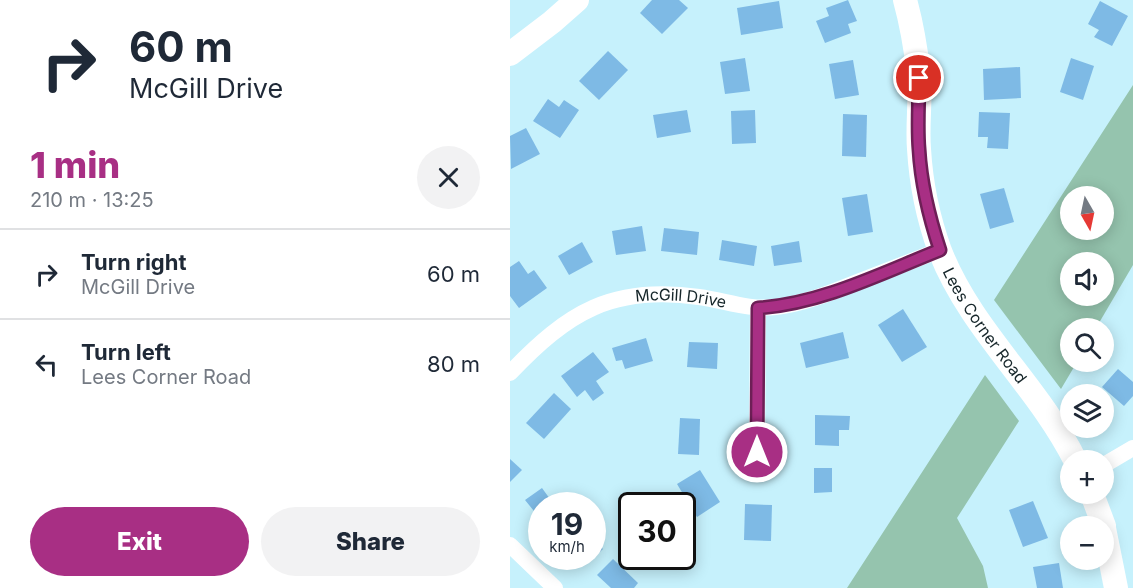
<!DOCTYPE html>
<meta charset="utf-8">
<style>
:root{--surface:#fff;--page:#f2f2f3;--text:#1f2937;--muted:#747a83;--line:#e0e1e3;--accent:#a82f84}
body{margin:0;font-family:Inter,sans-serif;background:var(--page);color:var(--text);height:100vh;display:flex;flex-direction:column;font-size:22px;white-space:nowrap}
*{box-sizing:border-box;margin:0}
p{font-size:20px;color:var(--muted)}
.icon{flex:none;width:33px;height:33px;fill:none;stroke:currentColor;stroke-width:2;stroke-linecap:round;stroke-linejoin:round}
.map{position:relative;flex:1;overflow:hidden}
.drawer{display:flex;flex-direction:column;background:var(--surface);width:510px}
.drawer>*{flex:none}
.banner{background:#fff;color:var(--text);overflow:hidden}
.needle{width:39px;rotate:171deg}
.controls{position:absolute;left:550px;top:186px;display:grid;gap:12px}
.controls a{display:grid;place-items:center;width:54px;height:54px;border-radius:50%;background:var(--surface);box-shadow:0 3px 15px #0003;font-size:30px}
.speed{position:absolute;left:18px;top:492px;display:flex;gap:12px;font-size:30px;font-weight:700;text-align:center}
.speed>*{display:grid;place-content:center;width:78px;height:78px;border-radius:50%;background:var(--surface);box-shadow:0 3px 15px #0003;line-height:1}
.speed small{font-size:15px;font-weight:400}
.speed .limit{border:3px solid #111;border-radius:9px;background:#fff;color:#111}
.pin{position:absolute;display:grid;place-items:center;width:51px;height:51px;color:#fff;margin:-26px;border:3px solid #fff;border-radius:50%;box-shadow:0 2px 6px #0007}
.me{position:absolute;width:66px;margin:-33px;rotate:0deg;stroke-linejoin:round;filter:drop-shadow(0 0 4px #0008)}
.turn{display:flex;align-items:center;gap:21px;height:126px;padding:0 30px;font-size:27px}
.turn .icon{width:78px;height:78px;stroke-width:2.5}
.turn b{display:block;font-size:42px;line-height:51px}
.round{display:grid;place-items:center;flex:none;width:63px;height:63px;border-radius:32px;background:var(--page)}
.head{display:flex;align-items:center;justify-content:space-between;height:102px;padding:0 30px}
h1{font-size:36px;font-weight:800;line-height:45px;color:var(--accent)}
.primary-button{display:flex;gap:12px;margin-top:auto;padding:12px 30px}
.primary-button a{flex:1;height:69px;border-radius:36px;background:var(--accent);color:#fff;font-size:24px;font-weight:800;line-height:69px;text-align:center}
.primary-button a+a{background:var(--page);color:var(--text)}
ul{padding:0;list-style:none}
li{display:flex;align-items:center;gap:18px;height:90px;padding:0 30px;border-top:2px solid var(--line)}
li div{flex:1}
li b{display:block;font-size:22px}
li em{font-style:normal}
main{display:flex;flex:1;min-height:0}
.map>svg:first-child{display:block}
.green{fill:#95c4ae;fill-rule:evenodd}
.building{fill:#7ebae5}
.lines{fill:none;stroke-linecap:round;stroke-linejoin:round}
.street{stroke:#fff;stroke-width:16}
.secondary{stroke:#fff;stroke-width:24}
.route-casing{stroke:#6d1f56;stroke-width:15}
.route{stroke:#a82f84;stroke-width:10}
.labels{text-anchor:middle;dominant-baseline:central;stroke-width:5;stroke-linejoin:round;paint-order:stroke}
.street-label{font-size:16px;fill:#16262a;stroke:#fff}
</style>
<main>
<section class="drawer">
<div class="banner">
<div class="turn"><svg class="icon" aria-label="right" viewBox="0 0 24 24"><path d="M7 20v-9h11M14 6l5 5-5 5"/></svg><div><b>60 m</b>McGill Drive</div></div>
</div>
<div class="head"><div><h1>1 min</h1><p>210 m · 13:25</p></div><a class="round"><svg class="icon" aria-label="close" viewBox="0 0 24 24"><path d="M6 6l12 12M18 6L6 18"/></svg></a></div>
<ul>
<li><svg class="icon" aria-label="right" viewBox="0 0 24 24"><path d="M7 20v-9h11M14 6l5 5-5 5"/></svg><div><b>Turn right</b><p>McGill Drive</p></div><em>60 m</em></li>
<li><svg class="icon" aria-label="left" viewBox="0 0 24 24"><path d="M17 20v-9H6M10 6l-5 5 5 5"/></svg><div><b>Turn left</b><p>Lees Corner Road</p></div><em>80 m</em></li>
</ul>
<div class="primary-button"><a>Exit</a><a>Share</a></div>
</section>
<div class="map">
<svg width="623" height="588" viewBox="0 0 623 588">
<rect width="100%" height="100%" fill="#c6f1fc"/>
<!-- green -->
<g class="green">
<path d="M623 85V265L586 328H561V362H567L551 389 484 300ZM561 196H594V230H561ZM561 262H594V296H561Z"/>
<polygon points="475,375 509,421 447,518 473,566 478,588 337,588"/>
</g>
<!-- building -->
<g class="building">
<polygon points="142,0 169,0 178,8 152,34 130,13"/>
<polygon points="338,0 347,21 338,24 341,33 315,43 306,21 319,16 316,8"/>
<polygon points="269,1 273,28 231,35 227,8"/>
<polygon points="590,1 618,16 602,46 584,37 589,30 578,24"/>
<polygon points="98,51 118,70 89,100 69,81"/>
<polygon points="235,58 240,91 215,94 210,62"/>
<polygon points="561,58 584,66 573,100 550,92"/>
<polygon points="343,60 349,95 325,99 319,64"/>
<polygon points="510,67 511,98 474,100 473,69"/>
<polygon points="38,99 49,107 54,100 69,110 50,138 23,121"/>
<polygon points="177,110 181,132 147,138 143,115"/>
<polygon points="245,110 246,143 222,144 221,111"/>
<polygon points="469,112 500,113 498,149 477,148 478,137 468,137"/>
<polygon points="333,114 357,115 356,157 332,156"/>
<polygon points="16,128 30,154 1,169 0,136"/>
<polygon points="494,188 504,222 480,229 470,194"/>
<polygon points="357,194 363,232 338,236 332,198"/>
<polygon points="132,226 136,251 106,255 102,231"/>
<polygon points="154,228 189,232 187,255 151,251"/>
<polygon points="212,240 247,246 244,266 209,260"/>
<polygon points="289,241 292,262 264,266 261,246"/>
<polygon points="72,242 83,262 59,275 48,256"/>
<polygon points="9,261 18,274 24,270 37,288 9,308 0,296 0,267"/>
<polygon points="393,309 417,347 392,362 368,325"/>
<polygon points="333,332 339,358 296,368 290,343"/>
<polygon points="136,338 143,361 115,369 112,360 106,361 102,348"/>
<polygon points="179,342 208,343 207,369 177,367"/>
<polygon points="83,352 99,372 86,381 94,393 83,401 75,390 67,397 51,376"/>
<polygon points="608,369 623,382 623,396 614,406 592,387"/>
<polygon points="44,393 61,409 34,439 16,423"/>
<polygon points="305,415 340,416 339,430 329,430 329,446 305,445"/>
<polygon points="170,418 190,419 189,455 168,454"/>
<polygon points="0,459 12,470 0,482"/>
<polygon points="304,468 322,468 322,492 304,493"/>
<polygon points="190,470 210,502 187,517 167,484"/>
<polygon points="32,488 45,506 32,506 32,521 15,500"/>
<polygon points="523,501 538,538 513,547 499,510"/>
<polygon points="235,504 262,505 261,541 234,540"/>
<polygon points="82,538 93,549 78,563 71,556 82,556"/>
<polygon points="103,559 128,583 124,588 101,588 87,575"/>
<polygon points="549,563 553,588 527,588 523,567"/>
</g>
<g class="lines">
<!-- street -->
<g class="street">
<path id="s1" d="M0 373C58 312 102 285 189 297 217 301 237 310 266 307 293 304 320 293 345 283 373 272 402 261 430 250"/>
<polyline points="247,452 248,308"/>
<polyline points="594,465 623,448"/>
<polyline points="0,545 45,588"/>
</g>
<!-- secondary -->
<g class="secondary">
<path id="s2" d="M395 0C402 25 406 50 409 76 411 100 407 125 409 149 411 183 418 218 430 251 461 330 528 386 565 460"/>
<polyline points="0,54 42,22 67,0"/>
<polyline points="582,494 594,526"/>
<polyline points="594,528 606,588"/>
</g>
</g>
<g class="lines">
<!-- route casing -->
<g class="route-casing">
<path id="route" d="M247 452 248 308C311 304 372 273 430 250 419 217 411 184 409 149 407 126 409 102 409 78"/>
</g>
<!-- route -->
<use href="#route" class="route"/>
</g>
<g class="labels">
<!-- street labels -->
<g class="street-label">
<text stroke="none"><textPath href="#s1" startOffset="196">McGill Drive</textPath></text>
<text stroke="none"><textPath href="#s2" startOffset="342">Lees Corner Road</textPath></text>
</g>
</g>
</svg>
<div class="controls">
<a><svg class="needle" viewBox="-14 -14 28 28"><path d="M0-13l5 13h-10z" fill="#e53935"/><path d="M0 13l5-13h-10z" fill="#747a83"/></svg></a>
<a><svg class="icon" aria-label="sound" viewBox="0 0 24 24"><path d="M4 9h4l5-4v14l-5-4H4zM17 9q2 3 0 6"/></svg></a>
<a><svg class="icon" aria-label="search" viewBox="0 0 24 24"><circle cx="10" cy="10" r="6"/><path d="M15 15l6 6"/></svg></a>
<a><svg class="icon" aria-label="layers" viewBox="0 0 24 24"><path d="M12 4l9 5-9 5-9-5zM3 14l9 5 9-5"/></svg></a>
<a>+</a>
<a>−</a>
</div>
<div class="speed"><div>19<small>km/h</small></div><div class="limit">30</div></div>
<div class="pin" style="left:409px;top:78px;background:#d93025"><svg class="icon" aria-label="arrive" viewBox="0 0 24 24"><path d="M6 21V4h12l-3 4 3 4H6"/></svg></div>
<svg class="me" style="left:247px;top:452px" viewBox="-20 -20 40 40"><circle r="17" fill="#a82f84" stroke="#fff" stroke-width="3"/><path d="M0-11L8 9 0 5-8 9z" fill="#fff"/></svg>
</div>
</main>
